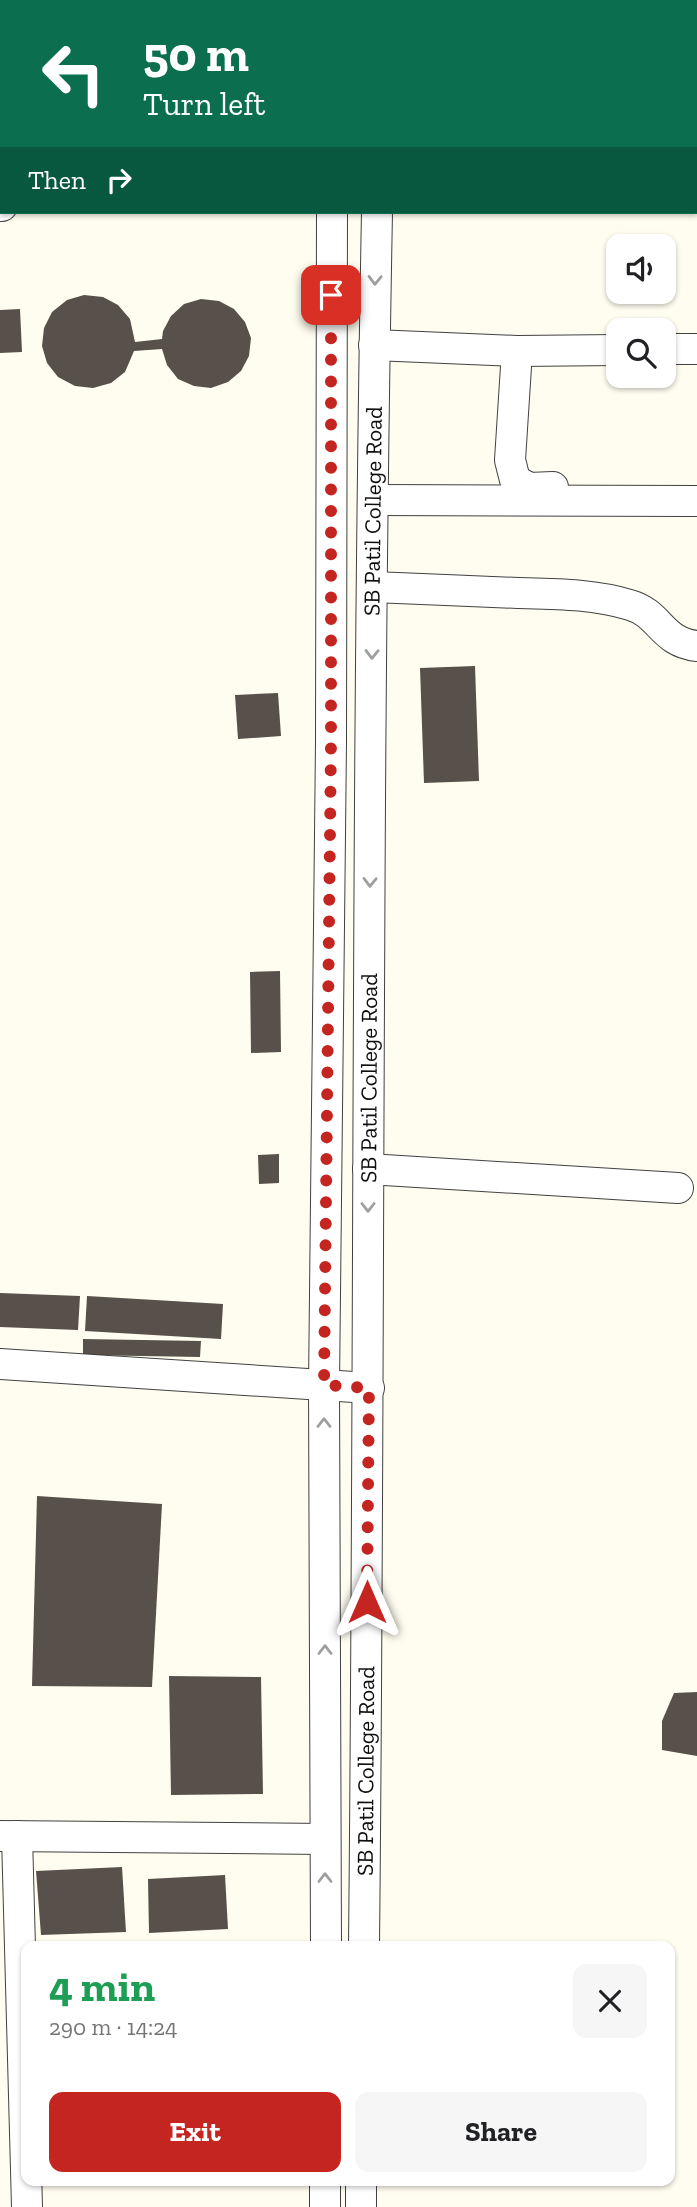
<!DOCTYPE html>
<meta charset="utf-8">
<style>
:root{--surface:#fff;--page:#f6f6f6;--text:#202124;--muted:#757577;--accent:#c52520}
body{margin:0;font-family:"Zilla Slab",serif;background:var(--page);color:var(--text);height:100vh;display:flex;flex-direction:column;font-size:26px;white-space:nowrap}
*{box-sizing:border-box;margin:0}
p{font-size:23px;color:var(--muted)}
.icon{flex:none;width:38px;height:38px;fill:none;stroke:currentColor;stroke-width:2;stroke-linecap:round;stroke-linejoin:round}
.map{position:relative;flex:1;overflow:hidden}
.sheet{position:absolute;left:21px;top:1941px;width:654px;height:245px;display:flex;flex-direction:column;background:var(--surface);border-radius:14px;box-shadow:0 2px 5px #0004}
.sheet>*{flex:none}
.hud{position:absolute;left:0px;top:0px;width:698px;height:214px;box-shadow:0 2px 5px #0004;background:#0b6e4f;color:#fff;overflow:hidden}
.controls{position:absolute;left:606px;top:234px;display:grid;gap:14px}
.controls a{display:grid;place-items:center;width:70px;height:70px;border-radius:14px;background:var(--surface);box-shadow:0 2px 5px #0004;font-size:35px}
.pin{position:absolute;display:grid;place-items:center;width:60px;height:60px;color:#fff;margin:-30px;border-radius:14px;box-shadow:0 4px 10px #0006}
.me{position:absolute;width:77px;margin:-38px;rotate:0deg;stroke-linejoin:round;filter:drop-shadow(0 0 5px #0008)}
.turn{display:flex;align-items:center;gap:24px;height:147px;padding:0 28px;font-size:32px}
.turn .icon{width:91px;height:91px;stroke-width:2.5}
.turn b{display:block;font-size:49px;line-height:60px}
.then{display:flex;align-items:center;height:66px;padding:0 28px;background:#0003;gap:14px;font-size:26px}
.round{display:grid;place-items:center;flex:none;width:74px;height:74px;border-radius:14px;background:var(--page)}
.headline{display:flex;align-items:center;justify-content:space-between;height:119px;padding:0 28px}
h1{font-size:42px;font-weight:800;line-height:52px;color:#1e9e55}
.button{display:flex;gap:14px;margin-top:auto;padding:14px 28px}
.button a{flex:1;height:80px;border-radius:14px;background:var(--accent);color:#fff;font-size:28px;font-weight:800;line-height:80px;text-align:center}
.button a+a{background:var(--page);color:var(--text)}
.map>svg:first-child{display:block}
.building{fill:#58504a}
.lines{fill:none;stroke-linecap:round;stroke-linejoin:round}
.minor-casing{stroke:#414141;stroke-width:32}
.minor{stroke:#fff;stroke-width:30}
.oneway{stroke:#9f9f9f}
.route{stroke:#c52520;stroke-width:12;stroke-dasharray:0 21.6}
.labels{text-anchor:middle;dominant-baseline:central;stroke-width:7;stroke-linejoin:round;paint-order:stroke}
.street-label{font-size:23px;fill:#0e0e0e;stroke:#fff}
</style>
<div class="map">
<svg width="697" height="2207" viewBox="0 0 697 2207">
<rect width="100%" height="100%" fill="#fffdf0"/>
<!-- building -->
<g class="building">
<polygon points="84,295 103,297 118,305 130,319 135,342 162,339 163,331 171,316 184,304 201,299 219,301 234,309 245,322 251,338 249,356 241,371 228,382 211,388 194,386 178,379 167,365 162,349 134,351 125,372 111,383 93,388 75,386 58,377 47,363 42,346 44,328 52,312 67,300"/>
<polygon points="20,309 22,352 0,353 0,310"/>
<polygon points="475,666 479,781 424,783 420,668"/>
<polygon points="278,693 281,736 238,739 235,695"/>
<polygon points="280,971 281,1052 251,1053 250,972"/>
<polygon points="279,1154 279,1183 259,1184 258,1155"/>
<polygon points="0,1293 80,1296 78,1330 0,1327"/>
<polygon points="87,1296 223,1304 221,1339 85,1331"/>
<polygon points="83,1339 201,1341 200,1357 83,1355"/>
<polygon points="37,1496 162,1504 152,1687 32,1686"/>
<polygon points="169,1676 261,1677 263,1794 171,1795"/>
<polygon points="697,1692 697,1756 662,1750 662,1721 674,1693"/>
<polygon points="122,1867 126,1932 41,1935 36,1871"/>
<polygon points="225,1875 228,1929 149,1933 148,1879"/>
</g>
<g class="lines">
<!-- minor casing -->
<g class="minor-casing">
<g id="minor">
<polyline points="331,0 331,2"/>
<polyline points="378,2 378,0"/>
<polyline points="696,45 697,45"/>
<polyline points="0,206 2,206"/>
<polyline points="374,345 517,351 618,350"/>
<polyline points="663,349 697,349"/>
<polyline points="517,351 510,460 515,480 529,488 553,487"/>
<polyline points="373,500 697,501"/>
<path d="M373 587C421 589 470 591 518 593 556 594 594 594 630 605 661 614 661 642 697 646"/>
<polyline points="368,1169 678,1188"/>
<polyline points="0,1364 369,1388"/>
<polyline points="0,1836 325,1839"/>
<polyline points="17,1836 27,2207"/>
<polyline points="326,1946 324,1385 331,742 332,212"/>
<path id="s1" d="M364 1946C370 1368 366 790 377 212"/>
<polyline points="325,2207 325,2180"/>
<polyline points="361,2207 361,2180"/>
</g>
</g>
<!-- minor -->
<use href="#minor" class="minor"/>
</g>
<!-- one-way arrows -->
<defs><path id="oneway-chevron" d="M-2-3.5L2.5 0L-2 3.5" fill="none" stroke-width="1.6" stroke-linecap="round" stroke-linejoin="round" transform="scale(1.75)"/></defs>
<g class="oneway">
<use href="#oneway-chevron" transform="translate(375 280) rotate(91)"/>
<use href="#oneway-chevron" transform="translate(372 654) rotate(91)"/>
<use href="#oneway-chevron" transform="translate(370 882) rotate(91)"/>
<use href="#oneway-chevron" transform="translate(368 1207) rotate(90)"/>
<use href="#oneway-chevron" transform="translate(324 1423) rotate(-90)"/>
<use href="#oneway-chevron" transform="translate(325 1650) rotate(-90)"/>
<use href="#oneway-chevron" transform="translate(325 1878) rotate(-90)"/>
</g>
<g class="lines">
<!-- route -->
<polyline class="route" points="331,295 331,742 324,1385 369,1388 367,1602"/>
</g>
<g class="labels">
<!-- street labels -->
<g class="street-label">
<text stroke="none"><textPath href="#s1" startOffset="1435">SB Patil College Road</textPath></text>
<text stroke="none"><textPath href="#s1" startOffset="868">SB Patil College Road</textPath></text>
<text stroke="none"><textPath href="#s1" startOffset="175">SB Patil College Road</textPath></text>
</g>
</g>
</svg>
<div class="controls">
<a><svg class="icon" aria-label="sound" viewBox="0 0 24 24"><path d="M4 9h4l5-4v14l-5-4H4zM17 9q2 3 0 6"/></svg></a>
<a><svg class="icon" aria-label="search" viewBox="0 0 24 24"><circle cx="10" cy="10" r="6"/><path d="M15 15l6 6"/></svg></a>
</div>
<div class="pin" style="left:331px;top:295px;background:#d93025"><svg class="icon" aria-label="arrive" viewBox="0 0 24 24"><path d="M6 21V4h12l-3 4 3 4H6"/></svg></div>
<svg class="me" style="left:367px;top:1602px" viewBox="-20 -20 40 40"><path d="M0-17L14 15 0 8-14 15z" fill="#c52520" stroke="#fff" stroke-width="4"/></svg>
<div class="hud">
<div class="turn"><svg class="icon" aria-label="left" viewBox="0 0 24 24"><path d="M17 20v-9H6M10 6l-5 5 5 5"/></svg><div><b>50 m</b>Turn left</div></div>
<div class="then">Then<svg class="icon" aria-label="right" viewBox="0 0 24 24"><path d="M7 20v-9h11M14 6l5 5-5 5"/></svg></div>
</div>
<section class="sheet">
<div class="headline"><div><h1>4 min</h1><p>290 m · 14:24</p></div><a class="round"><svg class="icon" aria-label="close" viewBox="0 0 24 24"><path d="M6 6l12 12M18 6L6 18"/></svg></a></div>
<div class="button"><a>Exit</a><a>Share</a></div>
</section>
</div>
